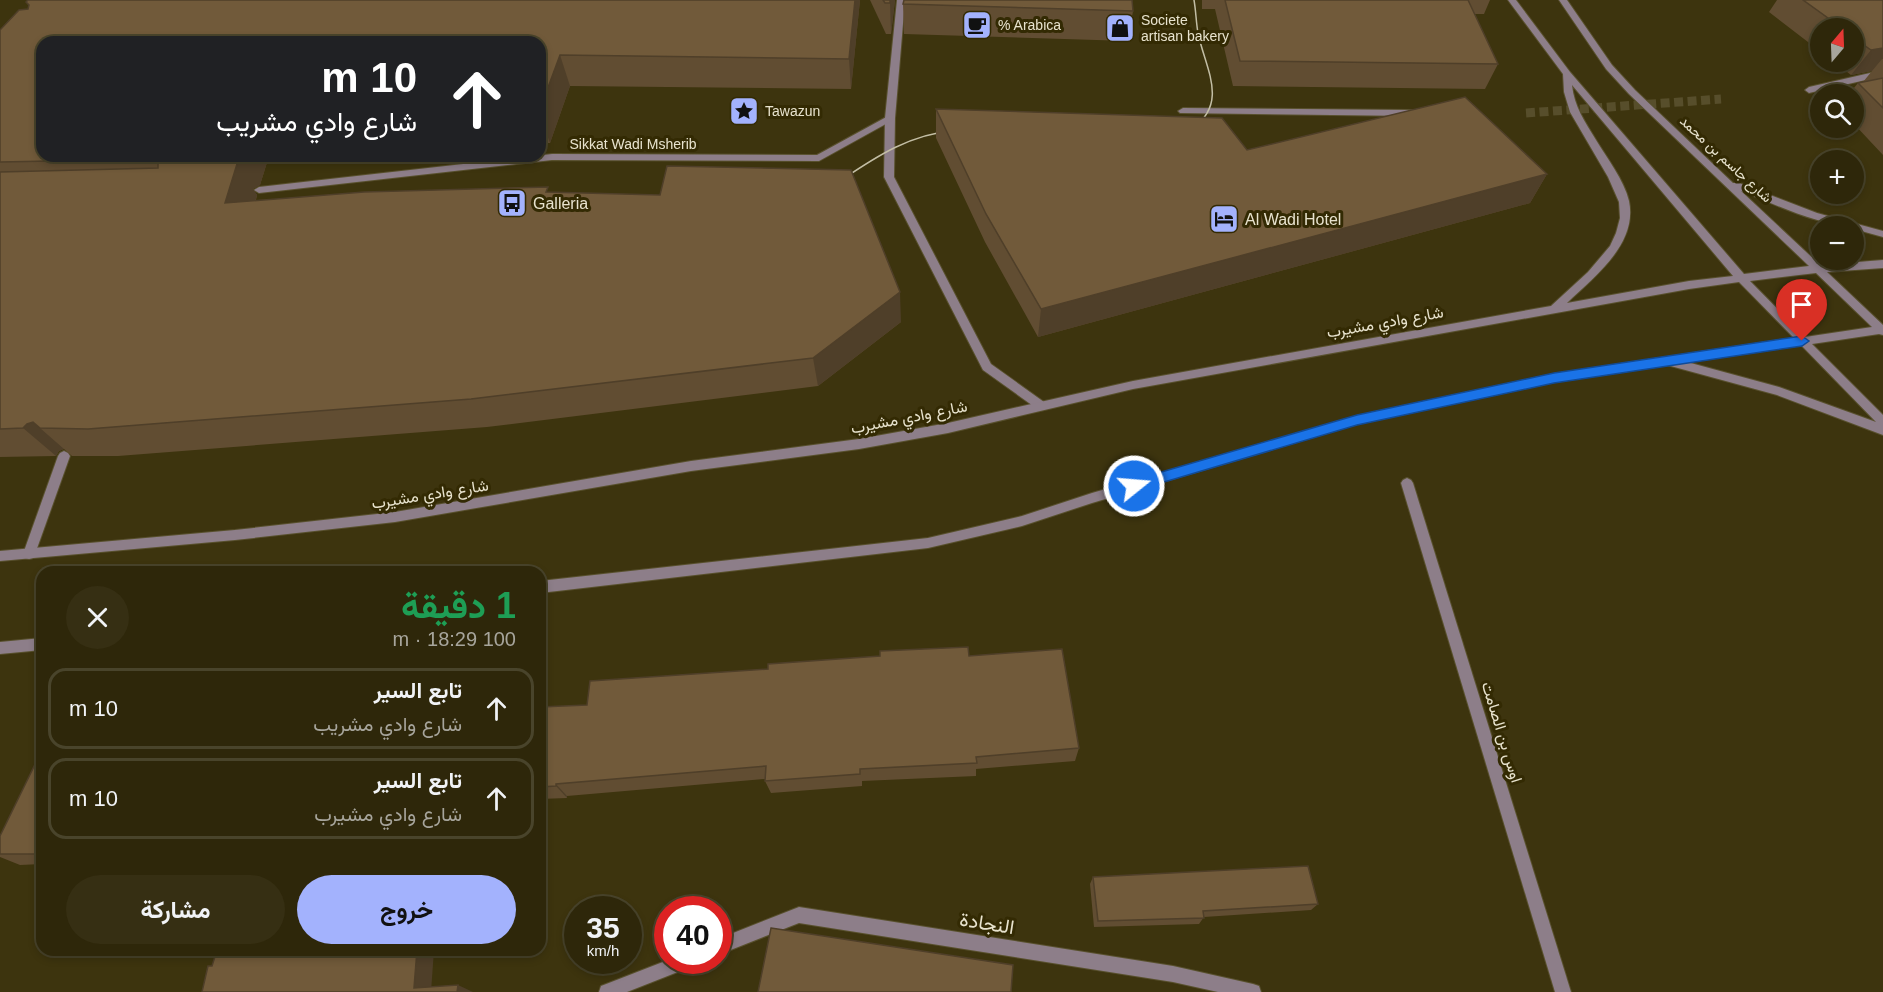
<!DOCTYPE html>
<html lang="ar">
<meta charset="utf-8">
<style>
:root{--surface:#2e270a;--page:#362f13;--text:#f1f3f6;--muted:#a7a59c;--line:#49442b;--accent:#a3b2fd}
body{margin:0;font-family:Helvetica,Vazirmatn,sans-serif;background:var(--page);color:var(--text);direction:rtl;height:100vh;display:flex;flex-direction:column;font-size:22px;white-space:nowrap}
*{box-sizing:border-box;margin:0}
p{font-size:20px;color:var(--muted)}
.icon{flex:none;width:33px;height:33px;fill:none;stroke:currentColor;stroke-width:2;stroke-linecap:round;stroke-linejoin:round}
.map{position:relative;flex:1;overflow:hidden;direction:ltr}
.details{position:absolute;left:36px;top:566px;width:510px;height:390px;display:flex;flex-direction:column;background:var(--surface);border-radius:18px;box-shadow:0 3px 9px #0003,0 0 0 2px var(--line);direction:rtl}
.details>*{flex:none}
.hud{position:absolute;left:36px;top:36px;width:510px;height:126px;border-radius:18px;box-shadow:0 3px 9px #0003,0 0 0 2px var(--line);direction:rtl;background:#202124;color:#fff;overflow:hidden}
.needle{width:39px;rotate:19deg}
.buttons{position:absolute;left:1810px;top:18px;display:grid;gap:12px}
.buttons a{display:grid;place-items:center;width:54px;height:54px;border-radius:50%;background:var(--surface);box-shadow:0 3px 9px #0003,0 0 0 2px var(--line);font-size:30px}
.speed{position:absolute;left:564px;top:896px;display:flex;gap:12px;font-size:30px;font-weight:700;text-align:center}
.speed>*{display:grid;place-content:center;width:78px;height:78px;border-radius:50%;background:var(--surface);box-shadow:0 3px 9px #0003,0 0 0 2px var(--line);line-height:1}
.speed small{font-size:15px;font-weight:400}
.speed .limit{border:9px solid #d22;background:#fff;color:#111}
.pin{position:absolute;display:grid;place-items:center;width:51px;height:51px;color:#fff;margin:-62px -26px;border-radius:50% 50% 50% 0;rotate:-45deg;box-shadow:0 0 6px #0007}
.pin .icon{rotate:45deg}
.me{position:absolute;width:66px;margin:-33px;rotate:73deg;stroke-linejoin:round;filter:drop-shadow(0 0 4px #0008)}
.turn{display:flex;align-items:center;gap:21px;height:126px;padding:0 30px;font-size:27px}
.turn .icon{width:78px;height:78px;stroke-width:2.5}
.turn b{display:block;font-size:42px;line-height:51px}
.round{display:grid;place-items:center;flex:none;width:63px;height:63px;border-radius:32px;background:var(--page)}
.head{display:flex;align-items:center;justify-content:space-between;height:102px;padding:0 30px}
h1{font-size:36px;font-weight:700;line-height:45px;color:#1e9e55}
.cta{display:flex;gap:12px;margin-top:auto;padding:12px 30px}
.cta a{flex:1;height:69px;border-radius:36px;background:var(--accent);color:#111;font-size:24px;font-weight:700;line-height:69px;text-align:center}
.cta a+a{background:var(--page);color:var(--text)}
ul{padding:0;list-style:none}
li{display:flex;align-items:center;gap:18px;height:81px;margin:0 12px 9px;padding:0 18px;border:3px solid var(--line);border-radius:18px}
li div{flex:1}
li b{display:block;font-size:22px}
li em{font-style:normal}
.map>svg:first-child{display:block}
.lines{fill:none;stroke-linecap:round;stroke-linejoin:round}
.pedestrian-tunnel{stroke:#574e2b;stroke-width:9;stroke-dasharray:9 4.5;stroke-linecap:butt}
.service-casing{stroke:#58502d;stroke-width:2}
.pedestrian-casing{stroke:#58502d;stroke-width:2}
.minor-casing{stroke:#58502d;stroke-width:2}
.tertiary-casing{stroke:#58502d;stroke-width:2}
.service{fill:#8d7e89;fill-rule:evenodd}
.pedestrian{fill:#8d7e89;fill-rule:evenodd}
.minor{fill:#8d7e89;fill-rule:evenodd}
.tertiary{fill:#8d7e89;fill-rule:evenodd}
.tram{stroke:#c3bea5;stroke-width:1.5}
.wall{fill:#614d32}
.shaded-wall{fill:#4f3f29}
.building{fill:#715a3a;stroke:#4f3f29;stroke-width:1.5}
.route{fill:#1a73e8;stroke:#114b97;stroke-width:1.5}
.labels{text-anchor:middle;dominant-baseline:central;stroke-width:6;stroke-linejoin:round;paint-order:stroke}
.far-poi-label{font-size:14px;fill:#e8e3ce;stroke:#332a03;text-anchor:start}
.far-street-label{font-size:14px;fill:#e8e3ce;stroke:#332a03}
.poi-label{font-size:16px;fill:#e8e3ce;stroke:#332a03;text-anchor:start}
.street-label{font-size:16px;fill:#e8e3ce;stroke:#332a03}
.near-street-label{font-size:20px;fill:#e8e3ce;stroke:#332a03}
</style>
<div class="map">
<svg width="1883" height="992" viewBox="0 0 1883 992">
<rect width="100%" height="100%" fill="#3d340e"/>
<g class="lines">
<!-- pedestrian-tunnel -->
<polyline class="pedestrian-tunnel" points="1526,113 1721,99"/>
<!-- service casing -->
<g class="service-casing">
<polygon id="service" points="897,0 905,0 895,118 894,177 991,364 1044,402 1046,405 1044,408 1036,408 983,370 884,177 885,118"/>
</g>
<!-- pedestrian casing -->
<g class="pedestrian-casing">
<g id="pedestrian">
<polygon points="1883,70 1883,76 1809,93 1805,90 1809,87"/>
<polygon points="1183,108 1414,110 1419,113 1414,116 1180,113 1178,111"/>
<polygon points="890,115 893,116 893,120 819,161 552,160 259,193 254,190 259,187 552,154 817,155"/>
<polygon points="64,451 68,453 70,456 35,554 33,558 29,559 25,558 23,554 58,456 60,453"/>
</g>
</g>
<!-- minor casing -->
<g class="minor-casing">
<g id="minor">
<polygon points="1407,478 1411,480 1413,483 1571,992 1555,992 1401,483 1403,480"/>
<polygon points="799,907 1173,966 1253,984 1259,986 1261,992 1218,992 1173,982 799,923 718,955 718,939"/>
<polygon points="668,960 695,960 693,966 627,992 599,992 601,986"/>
</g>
</g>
<!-- tertiary casing -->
<g class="tertiary-casing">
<g id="tertiary">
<path d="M1508 0H1516L1570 72 1744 274 1809 266 1629 94 1606 69 1559 0H1567L1612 65 1635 90 1733 183H1739L1817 213 1883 231V237L1854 229V226C1818 226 1775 204 1741 191L1820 265 1883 260V268L1827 272 1883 325V335L1879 334 1812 344 1883 415V435L1777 395 1667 365 1554 382 1357 424 1092 503 1022 526 928 548 540 593V581L928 538 1022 516 1092 493 1357 416 1554 374 1794 338 1739 282 1689 289 1133 389 948 433 859 449 691 471 395 522 235 540 0 561V551L235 530 395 512 691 461 859 439 948 423 1133 381 1551 306 1588 272 1610 246 1616 233 1620 218 1619 202 1608 177 1570 112 1564 92 1563 74ZM1572 85 1733 276 1689 281 1567 303C1594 277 1638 244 1629 201 1624 180 1607 158 1596 140 1585 122 1574 106 1572 85ZM1816 273 1872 327 1805 337 1750 281ZM1801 345 1876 422 1779 387 1687 362Z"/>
<polygon points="42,638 42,650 0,654 0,642"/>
</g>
</g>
<!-- service -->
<use href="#service" class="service"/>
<!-- pedestrian -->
<use href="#pedestrian" class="pedestrian"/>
<!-- minor -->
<use href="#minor" class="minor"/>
<!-- tertiary -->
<use href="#tertiary" class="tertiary"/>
<!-- tram -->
<g class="tram">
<path d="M1193 128C1229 102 1205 68 1198 33 1196 22 1196 11 1194 0"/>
<path d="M836 180 843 179C877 156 911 134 953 131"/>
</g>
</g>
<!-- wall -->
<g class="wall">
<polygon points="28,0 860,0 851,89 570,86 550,143 540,143 540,42 42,42 269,156 260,185 253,189 257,195 256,200 550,192 901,322 818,386 487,427 118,456 72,456 64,449 59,451 56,456 0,457 0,30 28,9 29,6 26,2"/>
<polygon points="870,0 895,0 891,34 886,34"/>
<polygon points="1202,0 1490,0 1484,14 1474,14 1498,64 1485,89 1233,86 1215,9 1202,9"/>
<polygon points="1777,0 1883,0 1883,155 1854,124 1854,94 1849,94 1858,83 1863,82 1872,71 1851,75 1834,62 1854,62 1854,28 1821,28 1821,52 1769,12"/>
<polygon points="903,4 1133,11 1128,41 904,34"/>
<polygon points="936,109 1247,150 1547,174 1530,203 1038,337 985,242 936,138"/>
<polygon points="969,656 1079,748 1075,761 976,769 976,776 862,781 862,786 771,793 765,781 765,779 567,796 567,798 540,799 540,707 587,705"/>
<polygon points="42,750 42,864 20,865 0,857 0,836"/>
<polygon points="1093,877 1318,904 1311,910 1204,917 1199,924 1094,927 1090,884"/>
</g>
<!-- shaded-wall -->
<g class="shaded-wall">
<polygon points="855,0 860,0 851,89 849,59"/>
<polygon points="890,0 895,0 891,34 890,3"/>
<polygon points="1883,48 1883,59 1882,59 1872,71 1851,75 1871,50"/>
<polygon points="560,55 570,86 550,143 540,116 540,109"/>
<polygon points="237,156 269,156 260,185 253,189 257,195 246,233 225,203 231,159"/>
<polygon points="1547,174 1530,203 1038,337 1041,309"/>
<polygon points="900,292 901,322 818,386 813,358"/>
<polygon points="33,422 40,428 64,449 59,451 56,456 23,428 27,424"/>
<polygon points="556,784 567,796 567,798 556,786"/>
<polygon points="417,950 434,950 431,992 414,988"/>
<polygon points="458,985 473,992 457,992"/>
</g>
<!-- building -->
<g class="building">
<polygon points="28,0 855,0 849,59 560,55 540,109 540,42 42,42 42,156 237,156 231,159 237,164 225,203 364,192 548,187 546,192 660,195 667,166 851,170 900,292 813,358 471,399 88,429 40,428 33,422 27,424 23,428 0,429 0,172 158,168 158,161 153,159 0,162 0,30 19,10 28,9 29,5 26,2"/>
<polygon points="883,0 890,0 890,3 885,3"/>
<polygon points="904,0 1132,0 1133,11 903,4"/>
<polygon points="1225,0 1468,0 1498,64 1240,61"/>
<polygon points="1803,0 1883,0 1883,48 1871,50 1854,38 1854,28 1842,28"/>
<polygon points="1883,78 1883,108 1858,83"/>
<polygon points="1465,97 1547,174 1041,309 986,214 936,109 1222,118 1247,150"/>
<polygon points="968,647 969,656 1062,649 1079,748 976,757 977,763 860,769 860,774 765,781 766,766 556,784 556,786 540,787 540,707 587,705 590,681 768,669 768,664 880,656 880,651"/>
<polygon points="42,750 42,854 0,854 0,836"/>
<polygon points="1308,866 1318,904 1203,911 1204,918 1098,921 1093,877"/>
<polygon points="771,928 1013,965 1011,992 758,992"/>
<polygon points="217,950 417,950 414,988 458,985 457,992 202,992 208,966 212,966"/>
</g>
<!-- route -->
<polygon class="route" points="1802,336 1809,341 1802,346 1554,383 1357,425 1134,491 1127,486 1134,480 1357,415 1554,373"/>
<!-- icons -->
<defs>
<g id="cafe-square" transform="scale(1.5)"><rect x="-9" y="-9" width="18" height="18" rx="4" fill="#a3b2fd" stroke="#332a03"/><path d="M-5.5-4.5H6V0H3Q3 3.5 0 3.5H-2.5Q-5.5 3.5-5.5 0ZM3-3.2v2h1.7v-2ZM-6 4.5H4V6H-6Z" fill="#111"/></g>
<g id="shop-square" transform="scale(1.5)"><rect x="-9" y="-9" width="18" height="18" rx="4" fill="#a3b2fd" stroke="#332a03"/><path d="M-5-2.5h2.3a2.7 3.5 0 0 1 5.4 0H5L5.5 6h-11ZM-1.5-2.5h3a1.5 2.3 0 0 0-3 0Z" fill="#111"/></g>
<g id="sight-square" transform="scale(1.5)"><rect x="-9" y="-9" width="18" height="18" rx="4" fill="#a3b2fd" stroke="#332a03"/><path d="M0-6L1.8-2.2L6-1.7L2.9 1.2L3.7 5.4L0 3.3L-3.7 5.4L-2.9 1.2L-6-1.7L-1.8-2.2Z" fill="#111"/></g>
<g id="bus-square" transform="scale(1.5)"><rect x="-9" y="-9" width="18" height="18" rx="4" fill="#a3b2fd" stroke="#332a03"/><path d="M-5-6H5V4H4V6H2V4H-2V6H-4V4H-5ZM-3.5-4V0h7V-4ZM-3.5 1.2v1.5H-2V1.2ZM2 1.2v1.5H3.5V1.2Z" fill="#111"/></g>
<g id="hotel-square" transform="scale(1.5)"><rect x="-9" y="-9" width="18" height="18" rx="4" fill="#a3b2fd" stroke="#332a03"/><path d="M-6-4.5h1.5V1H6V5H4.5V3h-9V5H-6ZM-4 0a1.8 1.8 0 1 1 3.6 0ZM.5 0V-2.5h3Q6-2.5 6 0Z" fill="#111"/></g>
</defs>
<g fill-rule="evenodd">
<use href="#cafe-square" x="977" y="25"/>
<use href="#shop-square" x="1120" y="28"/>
<use href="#sight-square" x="744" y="111"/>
<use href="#bus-square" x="512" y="203"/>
<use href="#hotel-square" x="1224" y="219"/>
</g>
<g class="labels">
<!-- far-poi labels -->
<g class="far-poi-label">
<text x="1141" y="20">Societe<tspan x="1141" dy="16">artisan bakery</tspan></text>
<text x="998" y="25">% Arabica</text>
<text x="765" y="111">Tawazun</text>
</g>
<!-- far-street labels -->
<g class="far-street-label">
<text x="633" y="144">Sikkat Wadi Msherib</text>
<text transform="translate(1726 159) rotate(43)">شارع جاسم بن محمد</text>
</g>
<!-- poi labels -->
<g class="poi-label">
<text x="533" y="203">Galleria</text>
<text x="1245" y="219">Al Wadi Hotel</text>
</g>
<!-- street labels -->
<g class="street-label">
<text transform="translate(1385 322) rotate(-10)">شارع وادي مشيرب</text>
<text transform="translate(909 417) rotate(-11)">شارع وادي مشيرب</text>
<text transform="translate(430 494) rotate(-9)">شارع وادي مشيرب</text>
<text transform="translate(1502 732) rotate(73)">اوس بن الصامت</text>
</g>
<!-- near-street labels -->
<g class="near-street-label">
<text transform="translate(987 923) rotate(9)">النجادة</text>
</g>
</g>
</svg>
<div class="buttons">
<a><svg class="needle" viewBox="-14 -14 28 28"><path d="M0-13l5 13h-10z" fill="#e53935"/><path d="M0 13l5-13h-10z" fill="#a7a59c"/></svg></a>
<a><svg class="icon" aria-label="search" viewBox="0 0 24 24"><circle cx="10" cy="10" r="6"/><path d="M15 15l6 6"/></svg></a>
<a>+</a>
<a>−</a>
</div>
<div class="speed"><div>35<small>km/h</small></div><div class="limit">40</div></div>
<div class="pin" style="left:1802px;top:341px;background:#d93025"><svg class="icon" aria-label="arrive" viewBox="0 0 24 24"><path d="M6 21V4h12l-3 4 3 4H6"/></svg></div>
<svg class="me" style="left:1134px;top:486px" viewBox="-20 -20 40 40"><circle r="17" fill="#1a73e8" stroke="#fff" stroke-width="3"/><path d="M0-11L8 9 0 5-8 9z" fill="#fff"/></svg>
<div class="hud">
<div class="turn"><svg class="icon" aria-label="ahead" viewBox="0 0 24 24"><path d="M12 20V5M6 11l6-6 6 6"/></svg><div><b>10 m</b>شارع وادي مشريب</div></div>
</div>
<section class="details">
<div class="head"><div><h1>1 دقيقة</h1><p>100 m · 18:29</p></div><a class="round"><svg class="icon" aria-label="close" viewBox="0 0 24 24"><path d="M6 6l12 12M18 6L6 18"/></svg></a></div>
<ul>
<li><svg class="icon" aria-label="ahead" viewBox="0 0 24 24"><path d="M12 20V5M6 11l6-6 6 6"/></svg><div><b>تابع السير</b><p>شارع وادي مشريب</p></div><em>10 m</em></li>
<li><svg class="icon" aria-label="ahead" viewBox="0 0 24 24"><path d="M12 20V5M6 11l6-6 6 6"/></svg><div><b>تابع السير</b><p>شارع وادي مشيرب</p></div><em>10 m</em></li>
</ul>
<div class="cta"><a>خروج</a><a>مشاركة</a></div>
</section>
</div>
